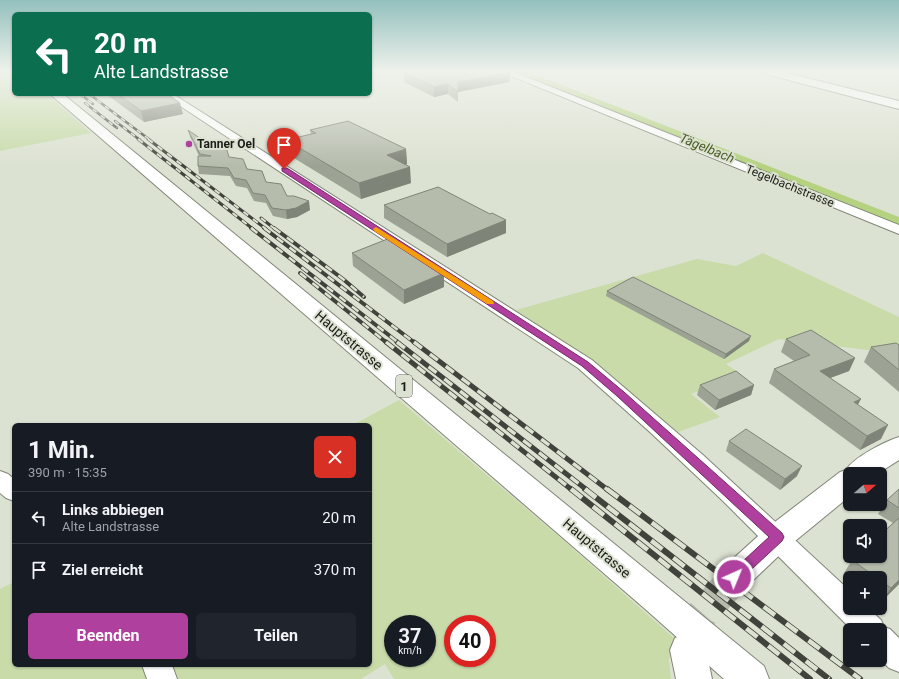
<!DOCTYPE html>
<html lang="de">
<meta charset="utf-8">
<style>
:root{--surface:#171b24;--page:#20242c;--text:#f1f3f6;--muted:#9ea1a6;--line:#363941;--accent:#af409d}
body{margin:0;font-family:Roboto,sans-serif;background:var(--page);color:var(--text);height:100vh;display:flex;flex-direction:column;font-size:15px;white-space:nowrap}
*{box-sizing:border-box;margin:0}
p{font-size:13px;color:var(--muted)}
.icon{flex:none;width:22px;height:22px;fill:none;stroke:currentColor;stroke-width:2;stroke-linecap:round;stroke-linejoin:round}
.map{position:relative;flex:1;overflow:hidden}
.drawer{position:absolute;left:12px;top:423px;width:360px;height:244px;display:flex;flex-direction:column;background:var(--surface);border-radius:6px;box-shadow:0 1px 3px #0004}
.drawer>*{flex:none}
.guide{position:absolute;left:12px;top:12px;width:360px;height:84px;border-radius:6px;box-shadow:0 1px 3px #0004;background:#0b6e4f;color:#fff;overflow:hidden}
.needle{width:26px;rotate:70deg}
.fabs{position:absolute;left:843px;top:467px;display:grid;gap:8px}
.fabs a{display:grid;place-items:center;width:44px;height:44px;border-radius:6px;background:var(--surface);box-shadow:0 1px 3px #0004;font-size:20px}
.speed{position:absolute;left:384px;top:615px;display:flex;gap:8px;font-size:20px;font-weight:700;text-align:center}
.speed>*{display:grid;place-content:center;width:52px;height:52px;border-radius:50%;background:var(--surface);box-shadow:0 1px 3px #0004;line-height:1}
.speed small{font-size:10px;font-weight:400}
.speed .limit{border:6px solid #d22;background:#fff;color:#111}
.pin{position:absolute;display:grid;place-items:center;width:34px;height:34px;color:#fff;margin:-41px -17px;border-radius:50% 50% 50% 0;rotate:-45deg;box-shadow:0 0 4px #0007}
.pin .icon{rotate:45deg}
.me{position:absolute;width:44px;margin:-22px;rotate:44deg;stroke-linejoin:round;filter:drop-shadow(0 0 3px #0008)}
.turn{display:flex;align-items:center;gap:14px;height:84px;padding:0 16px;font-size:18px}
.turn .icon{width:52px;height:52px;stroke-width:2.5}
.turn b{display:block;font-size:28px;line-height:34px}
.round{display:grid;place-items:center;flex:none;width:42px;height:42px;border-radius:6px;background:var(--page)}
.overview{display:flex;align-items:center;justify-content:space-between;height:68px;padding:0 16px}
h1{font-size:24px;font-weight:700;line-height:30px}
.cta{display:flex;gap:8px;margin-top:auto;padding:8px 16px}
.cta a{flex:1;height:46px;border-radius:6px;background:var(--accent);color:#fff;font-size:16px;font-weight:700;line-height:46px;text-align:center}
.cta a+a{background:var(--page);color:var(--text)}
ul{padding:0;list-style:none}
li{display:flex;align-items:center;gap:12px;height:52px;padding:0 16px;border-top:1px solid var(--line)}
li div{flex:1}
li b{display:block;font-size:15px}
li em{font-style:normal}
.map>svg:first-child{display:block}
.green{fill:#c8dba9;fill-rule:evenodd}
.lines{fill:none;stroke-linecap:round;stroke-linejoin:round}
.river{fill:#b5d280;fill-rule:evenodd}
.tertiary-tunnel{stroke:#b5bbad;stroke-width:32;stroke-dasharray:32 16;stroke-linecap:butt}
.minor-casing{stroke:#808677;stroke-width:2}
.tertiary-casing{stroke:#808677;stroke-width:2}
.primary-casing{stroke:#808677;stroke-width:2}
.motorway-casing{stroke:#808677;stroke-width:2}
.minor{fill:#fff;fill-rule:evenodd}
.tertiary{fill:#fff;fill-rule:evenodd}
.primary{fill:#fff;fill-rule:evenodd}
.motorway{fill:#fff;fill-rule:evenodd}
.rail-far4-casing{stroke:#40433b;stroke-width:2.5}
.rail-far3-casing{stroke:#40433b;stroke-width:3}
.rail-far2-casing{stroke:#40433b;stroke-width:4}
.rail-far1-casing{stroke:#40433b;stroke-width:5}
.rail-casing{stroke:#40433b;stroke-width:6}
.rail-far4{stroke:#dce2d2;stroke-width:1.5;stroke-dasharray:5;stroke-linecap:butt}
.rail-far3{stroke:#dce2d2;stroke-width:2;stroke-dasharray:6;stroke-linecap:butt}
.rail-far2{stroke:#dce2d2;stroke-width:2.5;stroke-dasharray:8;stroke-linecap:butt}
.rail-far1{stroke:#dce2d2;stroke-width:3.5;stroke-dasharray:10;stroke-linecap:butt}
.rail{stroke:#dce2d2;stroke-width:4.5;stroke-dasharray:14;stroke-linecap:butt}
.wall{fill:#9ca294}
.shaded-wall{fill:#7f8478}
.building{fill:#b5bcac;stroke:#7f8478}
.route{fill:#af409d;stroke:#722a66}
.slow{fill:#f59e0b}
.poi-dot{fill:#af409d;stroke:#dce2d2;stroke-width:1.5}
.labels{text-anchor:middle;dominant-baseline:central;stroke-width:4;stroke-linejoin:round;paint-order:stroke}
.far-poi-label{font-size:12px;font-weight:bold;fill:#1a1d17;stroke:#dce2d2;text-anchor:start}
.far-street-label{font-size:12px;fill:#1a1d17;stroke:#dce2d2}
.far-water-label{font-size:13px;font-style:italic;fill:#4a5c23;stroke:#dce2d2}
.shield{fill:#dce2d2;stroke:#54584f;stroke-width:1}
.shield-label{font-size:13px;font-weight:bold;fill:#1a1d17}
.street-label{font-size:14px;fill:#1a1d17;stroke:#dce2d2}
</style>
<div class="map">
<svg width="899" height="679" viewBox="0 0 899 679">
<rect width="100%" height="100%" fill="#dce2d2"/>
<!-- green -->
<g class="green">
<polygon points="0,71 14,71 14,94 47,94 91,133 0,151"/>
<polygon points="763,253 899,317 899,354 779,339 726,364 742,375 691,394 720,417 678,432 594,363 516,310 697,259 736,266"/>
<path d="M399 400 563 540 674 638 669 660 671 679H394L385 664 361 679H172L167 665H370V425H353ZM393 624H427V658H393ZM453 624H487V658H453Z"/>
<polygon points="14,582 14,665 152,665 157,679 0,679 0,589"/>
</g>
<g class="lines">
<!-- river -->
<polygon class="river" points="508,71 526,71 899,217 899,230 510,74"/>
<!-- tertiary-tunnel -->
<polyline class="tertiary-tunnel" points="691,643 700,617 735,577"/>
<!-- minor casing -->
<g class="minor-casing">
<g id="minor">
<polygon points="499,71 511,71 899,225 899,234"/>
<polygon points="162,94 173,94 592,360 703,455 850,591 850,608 868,608 881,620 884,627 890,629 899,638 899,672 889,668 880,659 880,630 852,630 723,501 651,433 578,368"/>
<polygon points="0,471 8,474 14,479 14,501 6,498 0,493"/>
<polygon points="142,665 172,665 177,679 147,679"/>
</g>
</g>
<!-- tertiary casing -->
<g class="tertiary-casing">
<g id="tertiary">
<path d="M899 437V460L877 474H850V496L789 546 746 587 735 591 724 587 719 577 724 567 767 528 840 472 846 470C854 457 884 442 899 437Z"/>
<polygon points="688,633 701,638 706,650 712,679 676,679 670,650 675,638"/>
</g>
</g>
<!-- primary casing -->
<g class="primary-casing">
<polygon id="primary" points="50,94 63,94 764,666 769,679 724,679 644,608"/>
</g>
<!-- motorway casing -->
<g class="motorway-casing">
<polygon id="motorway" points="761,71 779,71 899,101 899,109 762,73"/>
</g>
<!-- minor -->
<use href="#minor" class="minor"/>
<!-- tertiary -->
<use href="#tertiary" class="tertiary"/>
<!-- primary -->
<use href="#primary" class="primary"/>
<!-- motorway -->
<use href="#motorway" class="motorway"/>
<!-- rail-far4 casing -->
<g class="rail-far4-casing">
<g id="rail-far4">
<polyline points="80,94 93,104"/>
<polyline points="89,94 150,140"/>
<polyline points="85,103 117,128"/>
<polyline points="115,121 140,140"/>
</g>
</g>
<!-- rail-far3 casing -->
<g class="rail-far3-casing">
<g id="rail-far3">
<polyline points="138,139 253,229"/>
<polyline points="148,139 266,229"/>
<polyline points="261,218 275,229"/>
</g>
</g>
<!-- rail-far2 casing -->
<g class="rail-far2-casing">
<g id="rail-far2">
<polyline points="251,228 399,343"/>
<polyline points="264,228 415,343"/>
<polyline points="274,228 343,279 364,297"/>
<polyline points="300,273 387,343"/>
</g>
</g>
<!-- rail-far1 casing -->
<g class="rail-far1-casing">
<g id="rail-far1">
<polyline points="386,342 572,490"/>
<polyline points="397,342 587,490"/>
<polyline points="414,342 608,490"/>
</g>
</g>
<!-- rail casing -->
<g class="rail-casing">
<g id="rail">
<polyline points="571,489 810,679"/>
<polyline points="585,489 829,679"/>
<polyline points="607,489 860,679"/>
</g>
</g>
<!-- rail-far4 -->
<use href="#rail-far4" class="rail-far4"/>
<!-- rail-far3 -->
<use href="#rail-far3" class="rail-far3"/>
<!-- rail-far2 -->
<use href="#rail-far2" class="rail-far2"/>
<!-- rail-far1 -->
<use href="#rail-far1" class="rail-far1"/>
<!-- rail -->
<use href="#rail" class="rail"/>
</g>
<!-- wall -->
<g class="wall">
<polygon points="404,73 510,73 509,82 458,92 458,102 448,94 434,97 404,82"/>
<polygon points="106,94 167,94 183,114 144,122"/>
<polygon points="188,130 210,145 229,157 287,196 310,210 297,217 287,219 273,216 266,203 254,201 247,188 236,186 230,176 199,174 198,166 199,156 190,137"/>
<polygon points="310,130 406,149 407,164 405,165 411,183 361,199 289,155 286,140 311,134"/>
<polygon points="384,205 490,214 506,220 506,233 447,257 384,218"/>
<polygon points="352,253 444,287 404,304 353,266"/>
<polygon points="607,291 749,341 724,359 606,296"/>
<polygon points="786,339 855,358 849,371 830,378 858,405 881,439 860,450 769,383 774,369 794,361 781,352"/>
<polygon points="899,345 899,392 864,362 871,347"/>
<polygon points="700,385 754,385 751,395 715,410 697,395"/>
<polygon points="729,441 797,476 780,490 726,451"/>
<polygon points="899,489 899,584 881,602 880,601 880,578 850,578 844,573 852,560 893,523 878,514 887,500"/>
</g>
<!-- shaded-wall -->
<g class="shaded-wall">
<polygon points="510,73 509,82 458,92 458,102 458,82"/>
<polygon points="448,84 448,94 434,97 434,87"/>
<polygon points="180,103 183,114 144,122 141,111"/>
<polygon points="406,149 407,164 387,170 387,155"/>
<polygon points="410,167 411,183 361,199 359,183"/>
<polygon points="309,201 310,210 297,217 287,219 286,210"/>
<polygon points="506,220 506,233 447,257 447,244"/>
<polygon points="444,273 444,287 404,304 404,290"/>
<polygon points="751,336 749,341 724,359 726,354"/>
<polygon points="855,358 849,371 814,384 820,371"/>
<polygon points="754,385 751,395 715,410 719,400"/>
<polygon points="861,399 854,412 854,402"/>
<polygon points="888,425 881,439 860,450 867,436"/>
<polygon points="802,466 797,476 780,490 785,479"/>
<polygon points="899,580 899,584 881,602 891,588"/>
</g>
<!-- building -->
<g class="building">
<polygon points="411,71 505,71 510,73 458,82 458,92 448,84 434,87 404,73"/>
<polygon points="118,94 167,94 180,103 141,111"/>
<polygon points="348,121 406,149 387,155 410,167 359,183 286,140 316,133 310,130"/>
<polygon points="188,130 210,145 226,147 229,157 243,159 247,169 262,171 266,182 281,184 287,196 294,196 309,201 296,208 286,210 272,208 265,195 253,193 246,180 234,178 228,168 198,166 198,156 211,156 200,154"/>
<polygon points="438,187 490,214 492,213 506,220 447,244 384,205"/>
<polygon points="390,238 444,273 404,290 352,253"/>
<polygon points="633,277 751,336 726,354 607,291"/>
<polygon points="811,330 855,358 820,371 861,399 854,402 888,425 867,436 774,369 810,355 786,339"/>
<polygon points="896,343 899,345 899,370 871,347"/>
<polygon points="736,371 754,385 719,400 700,385"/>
<polygon points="746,429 802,466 785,479 729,441"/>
<polygon points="899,489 899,508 887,500"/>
<polygon points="899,518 899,580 891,588 880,580 880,578 877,578 852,560 856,556 880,556 880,535"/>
</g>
<!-- sky -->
<linearGradient id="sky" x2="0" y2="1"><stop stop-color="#93c0be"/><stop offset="0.43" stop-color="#eff2eb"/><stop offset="1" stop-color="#eff2eb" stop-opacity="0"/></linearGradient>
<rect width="899" height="166" fill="url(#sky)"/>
<!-- route -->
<polygon class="route" points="282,168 287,168 588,362 624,392 782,533 784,537 782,541 739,581 734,583 730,581 728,577 730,573 769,537 617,396 582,366 282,171"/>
<!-- slow -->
<polygon class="slow" points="376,227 493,301 494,303 493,304 487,304 374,231 373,229"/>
<!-- markers -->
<circle class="poi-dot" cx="189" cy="144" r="4"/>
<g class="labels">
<!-- far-poi labels -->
<g class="far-poi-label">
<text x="197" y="144">Tanner Oel</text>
</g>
<!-- far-street labels -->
<g class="far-street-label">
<text transform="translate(790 186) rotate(22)">Tegelbachstrasse</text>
</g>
<!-- far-water labels -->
<g class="far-water-label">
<text transform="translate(707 148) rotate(22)">Tägelbach</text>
</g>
<!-- shield labels -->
<rect class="shield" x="396" y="375" width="16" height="22" rx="3"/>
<g class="shield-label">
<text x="404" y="386">1</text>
</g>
<!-- street labels -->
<g class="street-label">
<text transform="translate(349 340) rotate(40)">Hauptstrasse</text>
<text transform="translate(597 548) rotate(40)">Hauptstrasse</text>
</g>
</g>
</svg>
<div class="fabs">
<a><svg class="needle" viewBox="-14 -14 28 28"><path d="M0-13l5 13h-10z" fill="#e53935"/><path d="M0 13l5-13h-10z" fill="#9ea1a6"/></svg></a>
<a><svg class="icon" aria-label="sound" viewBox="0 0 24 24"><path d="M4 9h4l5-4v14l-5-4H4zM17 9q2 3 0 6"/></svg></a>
<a>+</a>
<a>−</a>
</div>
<div class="speed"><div>37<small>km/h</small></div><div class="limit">40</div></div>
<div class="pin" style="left:284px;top:169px;background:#d93025"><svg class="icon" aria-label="arrive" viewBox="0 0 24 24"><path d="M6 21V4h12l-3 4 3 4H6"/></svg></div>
<svg class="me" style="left:734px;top:577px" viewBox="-20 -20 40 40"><circle r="17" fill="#af409d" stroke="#fff" stroke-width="3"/><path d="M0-11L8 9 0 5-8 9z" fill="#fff"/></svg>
<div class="guide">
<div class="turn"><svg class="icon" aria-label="left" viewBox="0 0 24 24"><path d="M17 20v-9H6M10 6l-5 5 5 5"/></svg><div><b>20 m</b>Alte Landstrasse</div></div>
</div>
<section class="drawer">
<div class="overview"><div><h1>1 Min.</h1><p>390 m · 15:35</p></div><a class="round" style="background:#d93025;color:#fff"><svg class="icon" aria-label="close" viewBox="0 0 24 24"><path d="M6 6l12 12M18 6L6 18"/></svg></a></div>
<ul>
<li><svg class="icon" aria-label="left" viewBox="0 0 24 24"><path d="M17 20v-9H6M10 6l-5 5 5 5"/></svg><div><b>Links abbiegen</b><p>Alte Landstrasse</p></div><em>20 m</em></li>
<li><svg class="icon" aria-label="arrive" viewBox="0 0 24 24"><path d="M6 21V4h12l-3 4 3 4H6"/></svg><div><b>Ziel erreicht</b></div><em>370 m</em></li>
</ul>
<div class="cta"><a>Beenden</a><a>Teilen</a></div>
</section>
</div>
